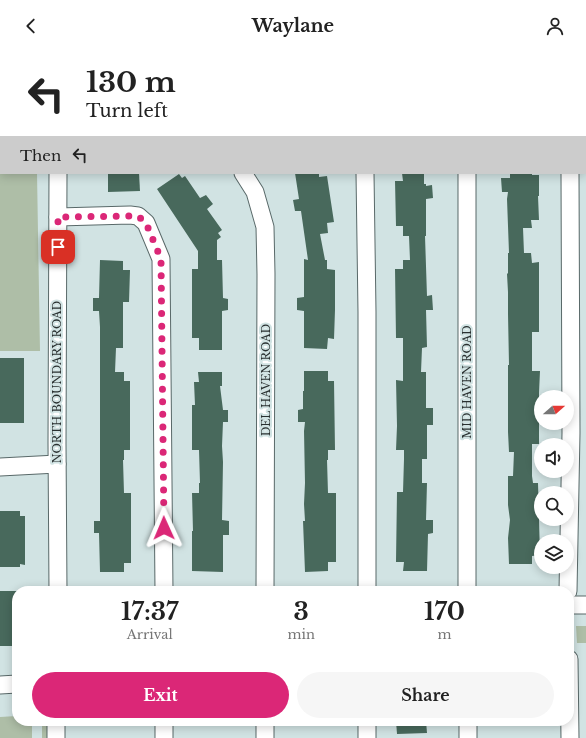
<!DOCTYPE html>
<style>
:root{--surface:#fff;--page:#f6f6f6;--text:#222;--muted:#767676;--accent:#db2777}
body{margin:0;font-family:"Libre Baskerville",serif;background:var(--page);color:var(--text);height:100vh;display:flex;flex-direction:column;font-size:15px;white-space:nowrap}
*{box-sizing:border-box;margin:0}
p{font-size:13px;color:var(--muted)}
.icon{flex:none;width:22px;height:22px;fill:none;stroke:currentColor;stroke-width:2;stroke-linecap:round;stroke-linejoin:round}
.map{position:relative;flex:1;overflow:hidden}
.side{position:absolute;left:12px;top:534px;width:562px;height:140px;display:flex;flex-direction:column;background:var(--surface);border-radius:16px;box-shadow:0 2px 10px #0003}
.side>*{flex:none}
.hud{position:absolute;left:0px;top:0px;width:586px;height:122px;box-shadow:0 2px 10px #0003;background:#fff;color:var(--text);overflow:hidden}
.needle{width:26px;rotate:69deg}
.buttons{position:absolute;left:534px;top:338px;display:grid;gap:8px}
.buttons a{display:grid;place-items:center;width:40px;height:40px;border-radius:50%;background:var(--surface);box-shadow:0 2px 10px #0003;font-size:20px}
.pin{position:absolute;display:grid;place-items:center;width:34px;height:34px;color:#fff;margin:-17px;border-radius:8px;box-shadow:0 2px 6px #0006}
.me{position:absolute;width:44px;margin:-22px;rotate:359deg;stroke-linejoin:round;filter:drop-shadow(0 0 3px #0008)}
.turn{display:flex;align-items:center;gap:14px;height:84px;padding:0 20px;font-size:18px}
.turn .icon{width:52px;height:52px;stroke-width:2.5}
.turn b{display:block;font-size:28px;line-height:34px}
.then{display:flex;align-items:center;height:38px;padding:0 20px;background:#0003;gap:8px;font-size:15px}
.eta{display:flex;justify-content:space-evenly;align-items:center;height:68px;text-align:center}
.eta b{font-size:24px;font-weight:700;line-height:28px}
.button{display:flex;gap:8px;margin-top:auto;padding:8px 20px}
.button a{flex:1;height:46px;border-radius:24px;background:var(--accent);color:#fff;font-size:16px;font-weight:700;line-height:46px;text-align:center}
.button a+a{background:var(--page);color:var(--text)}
header{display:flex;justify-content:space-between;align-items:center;height:52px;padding:0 20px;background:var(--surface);font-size:18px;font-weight:700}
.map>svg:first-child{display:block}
.green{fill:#aebea7}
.building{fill:#48695c}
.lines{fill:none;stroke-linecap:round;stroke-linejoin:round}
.minor-casing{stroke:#596969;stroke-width:19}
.minor{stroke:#fff;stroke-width:17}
.route{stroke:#db2777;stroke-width:7;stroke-dasharray:0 12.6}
.labels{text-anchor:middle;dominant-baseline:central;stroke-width:4;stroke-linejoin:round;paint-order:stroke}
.street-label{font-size:11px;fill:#293030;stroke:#d1e3e3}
</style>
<header><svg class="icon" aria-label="back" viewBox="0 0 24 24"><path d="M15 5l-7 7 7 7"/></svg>Waylane<svg class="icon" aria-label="person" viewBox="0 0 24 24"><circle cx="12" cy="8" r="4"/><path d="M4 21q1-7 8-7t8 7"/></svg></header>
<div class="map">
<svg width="586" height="686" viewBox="0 0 586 686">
<rect width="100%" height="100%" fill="#d1e3e3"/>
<!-- green -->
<g class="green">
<polygon points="0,0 38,0 38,1 1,1 1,121 37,121 40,299 0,299"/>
<polygon points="576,574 586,574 586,591 577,591"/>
<polygon points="17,664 17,669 32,669 32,686 0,686 0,665"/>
<rect x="42" y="669" width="6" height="17"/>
</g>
<!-- building -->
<g class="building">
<polygon points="108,121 139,121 140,139 108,140"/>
<polygon points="295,121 319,121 319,125 327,124 334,170 327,171 328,181 320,182 325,208 327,208 327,217 335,218 335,258 334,287 328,286 327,297 304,296 304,259 297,258 297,246 304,245 304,207 308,208 301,159 295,159 293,148 299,147"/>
<polygon points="402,121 424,121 424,132 426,132 426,134 432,133 433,146 426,147 426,184 425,184 427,244 432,243 433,258 426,258 427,295 422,296 421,320 426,320 426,356 433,356 433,373 427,373 427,407 422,407 422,431 427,431 426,468 433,468 433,481 428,482 427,519 403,519 404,510 396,510 397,440 403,440 404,407 404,398 396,398 397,374 396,328 403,329 403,286 396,286 395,217 403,217 403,208 410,208 409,184 403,184 403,174 396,174 395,129 403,129"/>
<polygon points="510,121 532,121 532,123 539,123 539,144 538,144 539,168 531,168 532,176 523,176 524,201 531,201 532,211 539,210 539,280 532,280 532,319 540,319 539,341 539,392 532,392 532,424 533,431 538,431 540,503 532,504 532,512 509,512 508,486 510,468 508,453 508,424 513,424 514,400 509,400 508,380 508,313 509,313 508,262 508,240 507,222 508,221 508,201 509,201 507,147 508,140 502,140 501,126 510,126"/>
<polygon points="179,122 182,126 185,124 200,146 206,143 213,152 207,157 222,178 218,181 221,185 217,188 217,208 222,208 223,246 228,247 228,258 222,259 222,298 199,298 199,286 192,286 192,217 198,217 198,199 157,137"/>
<polygon points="100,208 123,209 123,218 130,218 129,250 123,250 123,296 116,296 115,320 124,320 124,329 130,329 130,398 124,398 124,408 123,408 124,441 131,441 131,511 124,511 124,520 100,520 99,481 94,481 94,469 100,469 100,275 99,259 93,259 93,246 99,246"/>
<rect x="0" y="306" width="24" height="65"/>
<polygon points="304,319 328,319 328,329 334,329 335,398 328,398 328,408 327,408 328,441 336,441 336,510 328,510 328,519 305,520 303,469 305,469 304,452 305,431 304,379 305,370 298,370 298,358 303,357 303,339 304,339"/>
<polygon points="198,320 222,320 222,334 220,334 223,358 228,358 228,370 223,370 222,394 223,410 222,468 229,469 229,483 223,483 223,520 192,519 192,479 193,479 192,441 199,441 199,431 200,431 199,398 192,398 192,353 195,353 194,330 199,330"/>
<polygon points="0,459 20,459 20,464 25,464 25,513 20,512 20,515 0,515"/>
<rect x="0" y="539" width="17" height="55"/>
<polygon points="396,669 426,669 427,681 397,682"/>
</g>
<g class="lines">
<!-- minor casing -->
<g class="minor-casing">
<g id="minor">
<polyline points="332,0 333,1"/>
<polyline points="467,0 467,1"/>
<polyline points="58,1 58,0"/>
<polyline points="571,1 571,0"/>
<polyline points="0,85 1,85"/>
<polyline points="58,121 57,391 58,539"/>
<polyline points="243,121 255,140 265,175 266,222 265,539"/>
<polyline points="365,121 367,260 367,539"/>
<polyline points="467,121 467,539"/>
<polyline points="58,165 130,163 138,164 146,171 161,207 164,539"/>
<polyline points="0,415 57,412"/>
<polyline points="568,539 571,381 570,121"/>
<polyline points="569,553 586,553"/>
<polyline points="569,607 570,686"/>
<polyline points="0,633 17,632"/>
<polyline points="56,669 56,686"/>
<polyline points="265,669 265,686"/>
<polyline points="367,669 367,686"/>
<polyline points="468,669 468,686"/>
<polyline points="164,686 164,669"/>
</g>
</g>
<!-- minor -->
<use href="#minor" class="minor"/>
</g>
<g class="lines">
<!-- route -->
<polyline class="route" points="58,195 58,165 138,164 146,171 161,207 164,476"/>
</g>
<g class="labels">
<!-- street labels -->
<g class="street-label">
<text transform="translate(266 328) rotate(-90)">DEL HAVEN ROAD</text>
<text transform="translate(57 330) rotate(-90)">NORTH BOUNDARY ROAD</text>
<text transform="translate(467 330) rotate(-90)">MID HAVEN ROAD</text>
</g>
</g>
</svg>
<div class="buttons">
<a><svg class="needle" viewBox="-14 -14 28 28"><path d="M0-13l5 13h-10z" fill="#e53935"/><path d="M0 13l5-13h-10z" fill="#767676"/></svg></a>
<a><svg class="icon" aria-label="sound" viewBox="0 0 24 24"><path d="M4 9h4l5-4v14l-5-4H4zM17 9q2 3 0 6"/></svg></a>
<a><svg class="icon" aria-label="search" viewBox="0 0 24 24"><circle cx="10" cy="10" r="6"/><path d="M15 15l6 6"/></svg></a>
<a><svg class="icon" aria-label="layers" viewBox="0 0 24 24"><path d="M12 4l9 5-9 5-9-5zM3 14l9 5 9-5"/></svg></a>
</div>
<div class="pin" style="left:58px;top:195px;background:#d93025"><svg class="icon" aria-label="arrive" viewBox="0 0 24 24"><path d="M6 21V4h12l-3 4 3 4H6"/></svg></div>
<svg class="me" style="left:164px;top:476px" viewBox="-20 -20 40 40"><path d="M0-17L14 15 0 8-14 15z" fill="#db2777" stroke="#fff" stroke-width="4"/></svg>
<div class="hud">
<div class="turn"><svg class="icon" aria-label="left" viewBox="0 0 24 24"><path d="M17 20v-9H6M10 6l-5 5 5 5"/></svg><div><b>130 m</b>Turn left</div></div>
<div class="then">Then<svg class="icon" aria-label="left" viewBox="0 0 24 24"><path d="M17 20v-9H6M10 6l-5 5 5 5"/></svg></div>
</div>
<section class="side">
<div class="eta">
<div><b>17:37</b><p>Arrival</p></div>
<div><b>3</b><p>min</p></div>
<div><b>170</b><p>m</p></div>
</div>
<div class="button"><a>Exit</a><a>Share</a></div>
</section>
</div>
